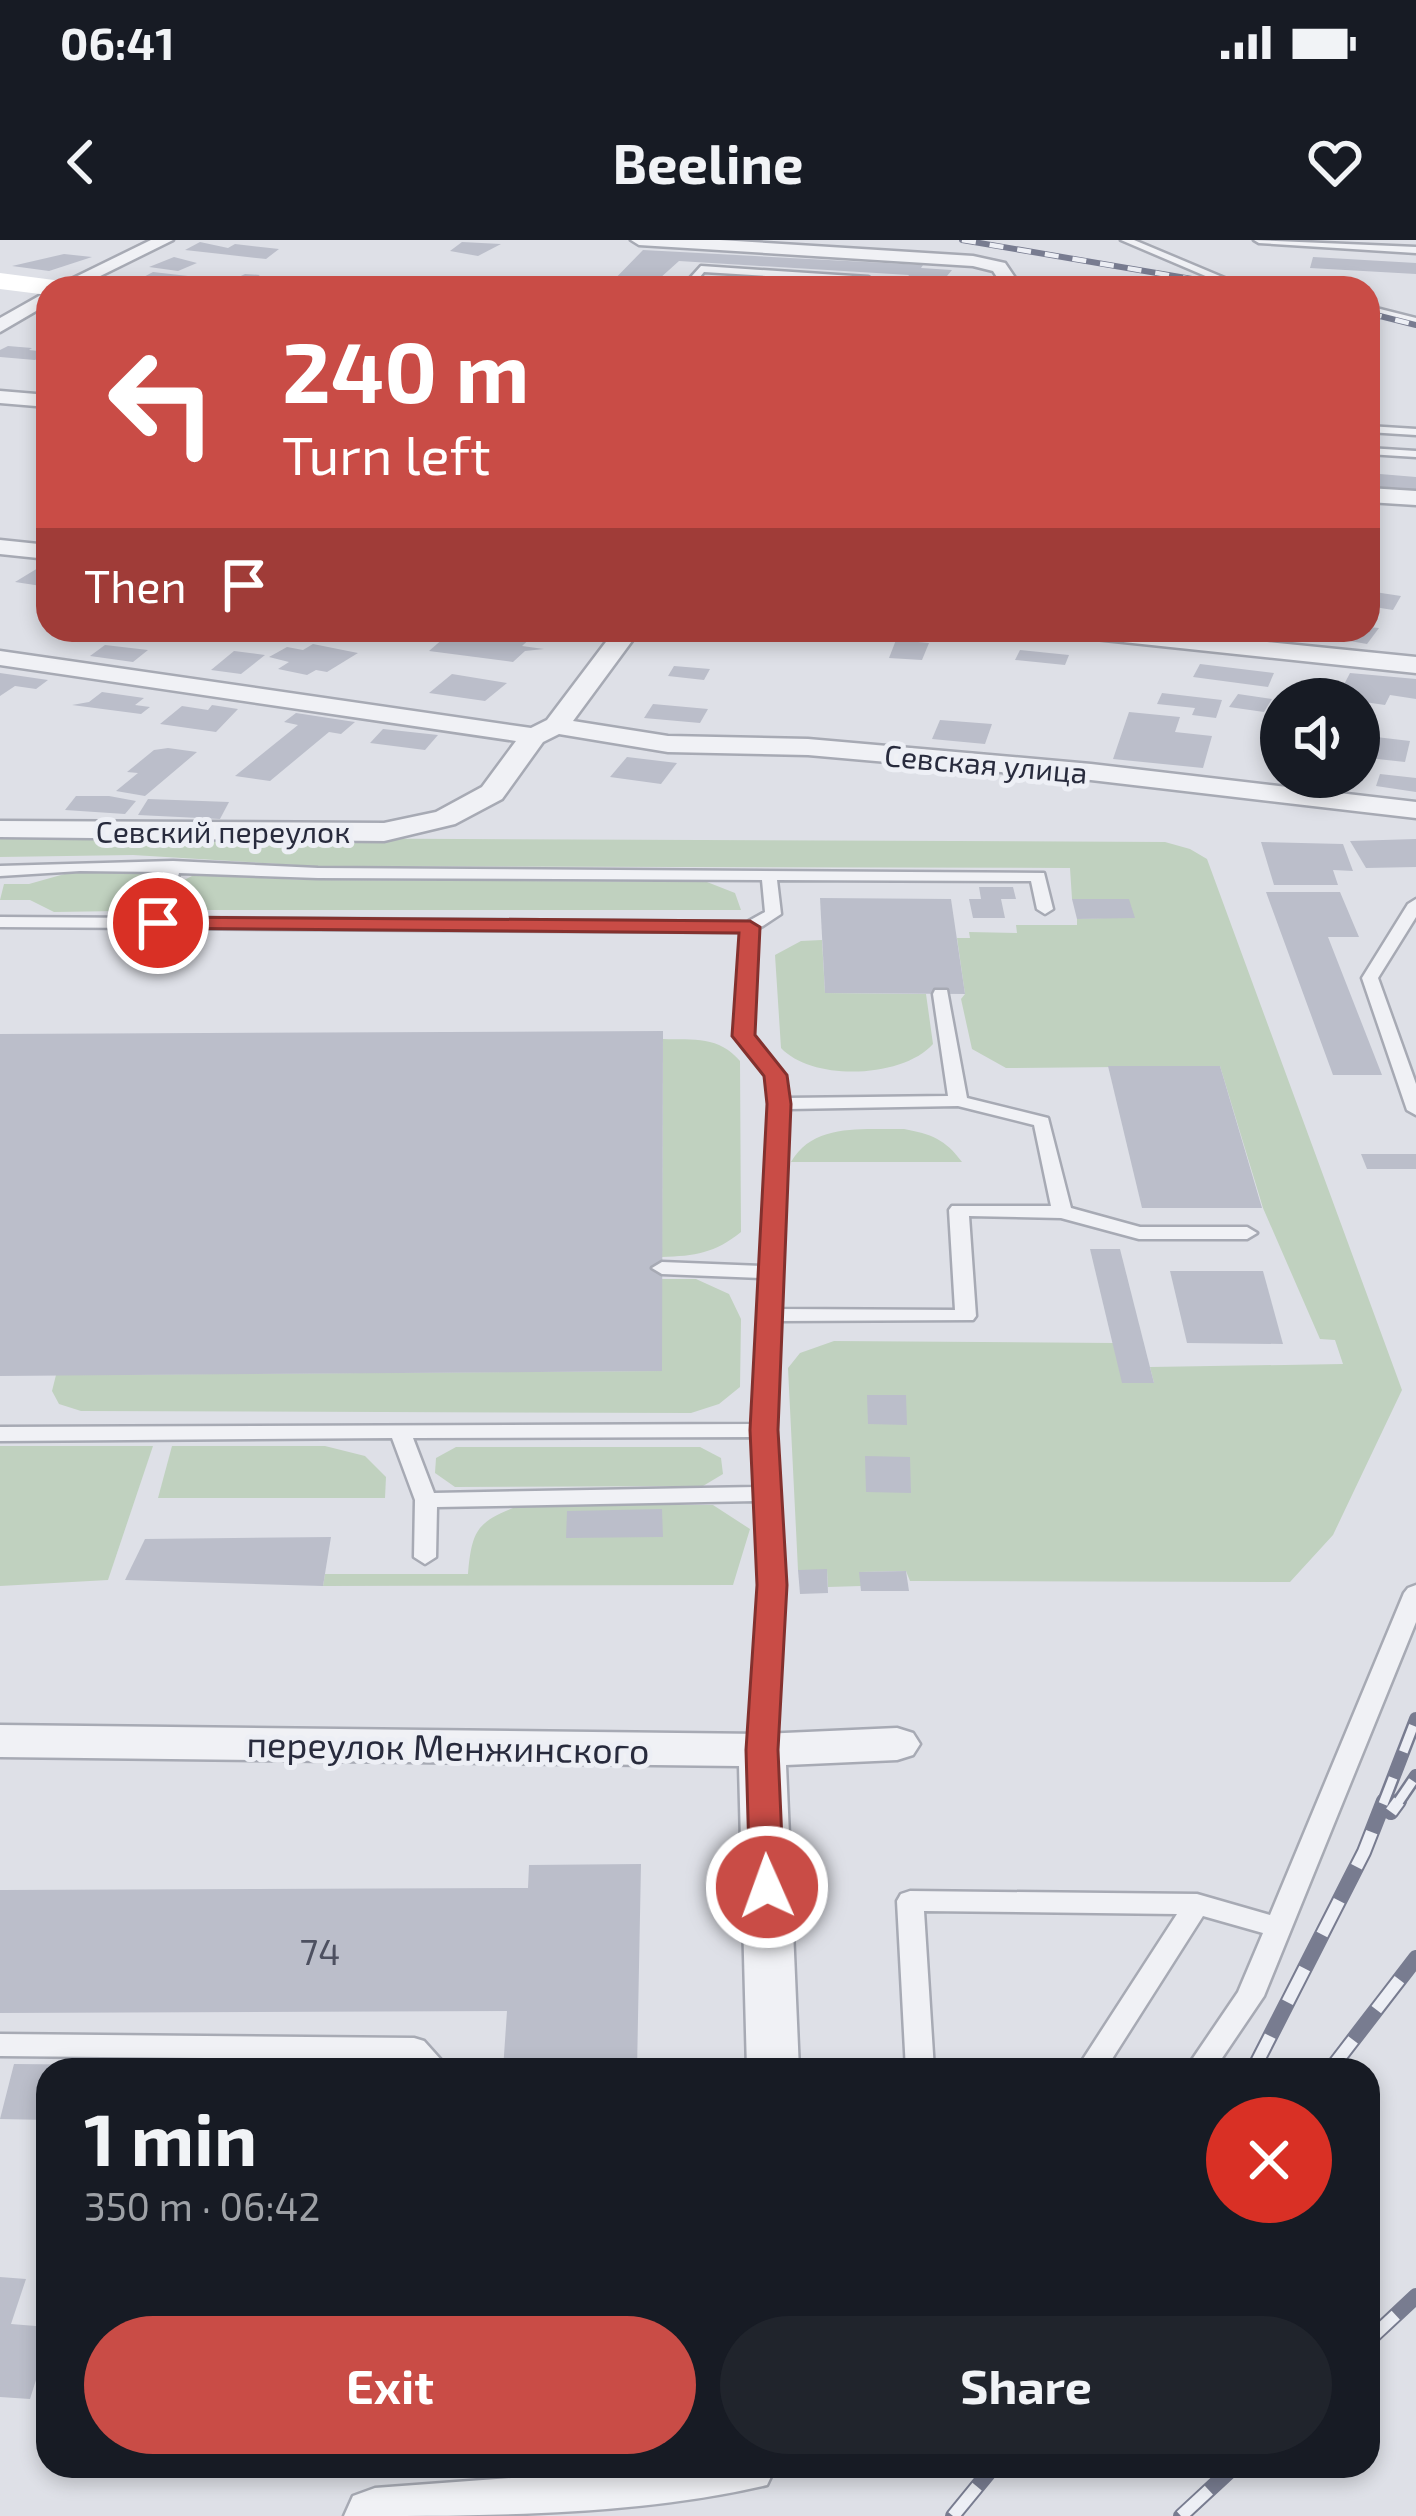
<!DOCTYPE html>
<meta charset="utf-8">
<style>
:root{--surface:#171b24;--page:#20242c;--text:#f1f3f6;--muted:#9ea1a6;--accent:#c94c46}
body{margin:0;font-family:"Exo 2",sans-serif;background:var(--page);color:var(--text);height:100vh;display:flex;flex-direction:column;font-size:45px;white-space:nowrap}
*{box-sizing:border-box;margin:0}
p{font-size:39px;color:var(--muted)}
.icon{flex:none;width:66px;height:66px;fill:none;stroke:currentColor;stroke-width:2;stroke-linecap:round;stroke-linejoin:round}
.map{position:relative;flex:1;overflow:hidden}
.drawer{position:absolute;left:36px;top:1818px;width:1344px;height:420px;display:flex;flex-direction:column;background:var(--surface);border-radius:36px;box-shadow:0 6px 18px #0003}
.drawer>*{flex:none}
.guide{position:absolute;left:36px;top:36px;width:1344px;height:366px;border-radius:36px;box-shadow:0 6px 18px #0003;background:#c94c46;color:#fff;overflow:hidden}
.tools{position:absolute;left:1260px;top:438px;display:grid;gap:24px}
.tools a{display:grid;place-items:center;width:120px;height:120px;border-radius:50%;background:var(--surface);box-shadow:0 6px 18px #0003;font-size:60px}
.pin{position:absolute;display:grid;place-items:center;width:102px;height:102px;color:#fff;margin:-51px;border:6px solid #fff;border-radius:50%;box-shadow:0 3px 12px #0007}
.me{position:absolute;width:132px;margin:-66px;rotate:358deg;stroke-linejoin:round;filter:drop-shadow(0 0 9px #0008)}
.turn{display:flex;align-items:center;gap:42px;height:252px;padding:0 48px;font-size:54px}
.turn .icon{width:156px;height:156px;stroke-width:2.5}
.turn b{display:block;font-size:84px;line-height:102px}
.then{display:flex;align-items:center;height:114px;padding:0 48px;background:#0003;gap:24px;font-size:45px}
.round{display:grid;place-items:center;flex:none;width:126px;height:126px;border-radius:63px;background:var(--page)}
.overview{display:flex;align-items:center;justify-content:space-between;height:204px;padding:0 48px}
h1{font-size:72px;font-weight:700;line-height:90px}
.primary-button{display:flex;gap:24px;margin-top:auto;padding:24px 48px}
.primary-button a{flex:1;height:138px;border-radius:72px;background:var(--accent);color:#fff;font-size:48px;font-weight:700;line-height:138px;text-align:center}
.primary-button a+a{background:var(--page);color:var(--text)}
.status{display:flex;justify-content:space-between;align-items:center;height:84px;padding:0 60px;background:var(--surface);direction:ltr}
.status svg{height:33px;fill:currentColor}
header{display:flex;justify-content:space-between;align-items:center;height:156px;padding:0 48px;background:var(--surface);font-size:54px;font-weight:700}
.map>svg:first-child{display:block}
.green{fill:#c0d1bf}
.building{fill:#bbbeca}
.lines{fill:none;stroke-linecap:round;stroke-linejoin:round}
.lane-casing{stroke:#a7aab4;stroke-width:5}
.street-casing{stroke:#a7aab4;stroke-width:5}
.lane{fill:#f0f1f5;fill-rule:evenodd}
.street{fill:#f0f1f5;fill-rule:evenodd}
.secondary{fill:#fff;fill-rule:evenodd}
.rail-far2-casing{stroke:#787c90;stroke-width:6}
.rail-far1-casing{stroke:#787c90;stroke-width:14}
.rail-casing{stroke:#787c90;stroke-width:16}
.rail-far2{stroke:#edeff5;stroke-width:4.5;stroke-dasharray:14;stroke-linecap:butt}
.rail-far1{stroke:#edeff5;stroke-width:9;stroke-dasharray:28;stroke-linecap:butt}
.rail{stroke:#edeff5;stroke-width:12;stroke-dasharray:38;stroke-linecap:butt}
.route{fill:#c94c46;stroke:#83312e;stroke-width:3}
.labels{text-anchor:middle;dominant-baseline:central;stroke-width:10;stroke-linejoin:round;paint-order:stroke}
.far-street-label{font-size:30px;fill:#282b3d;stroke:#edeff5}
.street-label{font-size:36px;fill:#282b3d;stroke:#edeff5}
.near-number-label{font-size:36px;fill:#4d5060}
</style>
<div class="status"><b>06:41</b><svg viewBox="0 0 49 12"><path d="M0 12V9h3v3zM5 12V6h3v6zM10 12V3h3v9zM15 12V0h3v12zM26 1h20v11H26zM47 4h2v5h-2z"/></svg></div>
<header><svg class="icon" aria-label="back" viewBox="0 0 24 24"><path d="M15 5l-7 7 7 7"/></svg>Beeline<svg class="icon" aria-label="heart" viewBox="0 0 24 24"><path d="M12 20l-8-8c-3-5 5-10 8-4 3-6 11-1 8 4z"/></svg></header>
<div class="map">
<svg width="1416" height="2276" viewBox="0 0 1416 2276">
<rect width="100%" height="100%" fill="#dee0e7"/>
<!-- green -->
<g class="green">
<polygon points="0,597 1165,602 1190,609 1207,619 1402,1150 1333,1295 1290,1342 910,1341 906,1331 860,1332 861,1346 828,1347 827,1330 798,1330 788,1128 800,1113 834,1101 1113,1103 1123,1143 1154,1143 1150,1127 1343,1124 1335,1100 1320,1099 1263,968 1220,826 1006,828 972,809 961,759 965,754 957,698 970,698 969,692 1017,693 1016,685 1077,685 1077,679 1134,677 1072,659 1070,628 313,626 133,615 0,617"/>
<polygon points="139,631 153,639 145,662 119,671 54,672 30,660 0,660 4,644 29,644 68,633"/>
<polygon points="194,635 307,640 707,642 735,653 741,670 196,670 182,657 182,641"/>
<path d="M822 700 825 753 926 754 933 804C903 838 813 842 781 808L775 715 801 701Z"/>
<path d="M663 799C694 800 719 796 740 821L741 992C715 1013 695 1016 662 1017Z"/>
<path d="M904 889C931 894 945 899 962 922H791C814 882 864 890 904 889Z"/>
<polygon points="662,1039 696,1039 729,1054 741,1079 740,1147 719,1164 691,1173 81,1171 59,1164 52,1151 56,1135 661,1131"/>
<polygon points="0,1206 153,1206 108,1340 0,1346"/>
<polygon points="172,1206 325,1206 365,1216 386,1237 385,1258 158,1258"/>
<polygon points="456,1207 700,1207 721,1218 723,1234 703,1246 455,1247 435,1233 436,1218"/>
<path d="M521 1265H713L750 1289 733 1345 323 1346 325 1334H468C472 1288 478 1281 521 1265Z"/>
</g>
<!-- building -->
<g class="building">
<polygon points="200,2 228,8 235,4 279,9 266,19 185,10"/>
<polygon points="462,2 501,4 478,16 450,11"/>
<polygon points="643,10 923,25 921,28 952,30 937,48 900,48 909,35 679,21 649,48 606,48"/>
<polygon points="64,14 92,17 49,31 12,26"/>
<polygon points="174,17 197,23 178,31 149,27"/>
<polygon points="1313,17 1416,23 1416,34 1310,28"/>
<polygon points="153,32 188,36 164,48 123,48"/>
<polygon points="245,34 260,35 253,40 277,42 267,48 216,48"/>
<polygon points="8,106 32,108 29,110 48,112 35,120 0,117 0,110"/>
<polygon points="1368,233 1416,237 1416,255 1368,252"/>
<polygon points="43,325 48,326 48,347 15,342"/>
<polygon points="1368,351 1401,356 1393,370 1368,366"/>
<polygon points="1368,387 1379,388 1367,404 1321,396 1326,390"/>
<polygon points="506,391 534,395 522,406 544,409 525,411 513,422 429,411 445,397 498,398"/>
<polygon points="896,400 929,403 922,420 889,418"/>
<polygon points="313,404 358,413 327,432 316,430 307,435 278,429 289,422 269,417 287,407 303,410"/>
<polygon points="105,405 148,410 133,422 90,416"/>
<polygon points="1020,410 1069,415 1065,425 1015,420"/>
<polygon points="234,411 265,415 241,434 211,430"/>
<polygon points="1200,424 1274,433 1268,447 1193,437"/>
<polygon points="674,426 710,429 704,440 668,436"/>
<polygon points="0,433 48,440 36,449 15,446 0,456"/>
<polygon points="1350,433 1416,439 1416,459 1390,455 1385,465 1337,458"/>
<polygon points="452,434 507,443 485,461 429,453"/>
<polygon points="102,452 144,458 135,465 150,467 141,474 72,465 89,462"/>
<polygon points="1162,453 1222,460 1216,478 1192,475 1195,468 1157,464"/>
<polygon points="1238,454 1272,459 1264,472 1229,467"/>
<polygon points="653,464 708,469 700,483 644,478"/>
<polygon points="212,465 238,469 216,492 160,484 182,466 208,470"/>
<polygon points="1129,472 1180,477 1175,492 1212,496 1203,528 1113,519"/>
<polygon points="296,473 355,482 341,494 329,492 270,541 235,536 298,485 284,482"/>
<polygon points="940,480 992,484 985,504 932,499"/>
<polygon points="383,489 438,495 425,510 370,503"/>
<polygon points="1359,495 1410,501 1405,522 1359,517"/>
<polygon points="168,508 197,512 145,556 116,551 138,533 127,532 154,510"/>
<polygon points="627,517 677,523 661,544 610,537"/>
<polygon points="1380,534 1416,538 1416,552 1376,546"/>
<polygon points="76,556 109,556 136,561 125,574 65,570"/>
<polygon points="148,559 229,562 220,579 138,575"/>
<polygon points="1416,599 1416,627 1366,628 1350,601"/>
<polygon points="1261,602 1343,604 1353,631 1333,630 1338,645 1274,645"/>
<polygon points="979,647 1013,647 1016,659 1001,659 1005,678 973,678 969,659 981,659"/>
<polygon points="1266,652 1340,652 1359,697 1328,697 1382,835 1333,835"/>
<polygon points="820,658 951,659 965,754 825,753"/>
<polygon points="1072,659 1129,659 1135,678 1077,679"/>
<polygon points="663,791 662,1131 0,1136 0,794"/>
<polygon points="1108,826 1220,826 1262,968 1142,968"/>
<polygon points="1361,914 1416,914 1416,929 1367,929"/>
<polygon points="1090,1009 1120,1009 1154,1143 1122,1143"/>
<polygon points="1170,1031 1263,1031 1283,1104 1187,1103"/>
<polygon points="867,1155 906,1155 907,1185 868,1184"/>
<polygon points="865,1216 910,1217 911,1253 866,1252"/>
<polygon points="662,1269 663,1297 566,1298 567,1271"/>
<polygon points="331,1297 323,1346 125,1340 145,1299"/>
<polygon points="827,1329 828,1353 800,1354 798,1330"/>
<polygon points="906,1331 909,1351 861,1351 859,1332"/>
<polygon points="641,1624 637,1830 503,1830 507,1771 0,1773 0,1650 528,1648 529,1625"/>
<polygon points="14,1824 121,1825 120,1830 48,1830 48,1880 0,1879"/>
<polygon points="0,2037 26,2039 11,2084 48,2087 48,2102 30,2159 0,2157"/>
</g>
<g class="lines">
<!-- lane casing -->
<g class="lane-casing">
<g id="lane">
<polygon points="1121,0 1134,0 1227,39 1270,48 1222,43"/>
<polygon points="1254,0 1416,7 1416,13 1259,3"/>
<polygon points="701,26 868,37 873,40 869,48 859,48 862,42 704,32 691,48 681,48"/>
<polygon points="1368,66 1416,78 1416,84 1368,72"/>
<polygon points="1368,186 1416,189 1416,195 1368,192"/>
<polygon points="1368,208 1416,211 1416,217 1368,214"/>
<path d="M173 621 318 628 1044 633 1053 669 1045 674 1037 669 1031 641 777 640 781 674 758 689 753 796 784 835 787 858 948 856 933 754 935 750H947L967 858 1048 878 1071 968 1140 987H1247L1257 993 1247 999H1139L1061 978 969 976 976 1076 973 1080 779 1081 775 1190 784 1345 774 1510 771 1516H753L750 1510 760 1345 757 1261 437 1267 436 1317 425 1324 414 1317 415 1260 392 1198 0 1201V1187L754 1184 761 1038 662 1034 652 1028 662 1022 762 1026 770 864 766 836 735 796 742 692 0 687V677L151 678 163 632 80 631 0 636V626ZM179 633 318 638 762 640 765 672 747 682 167 678ZM958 866 1034 885 1051 966H952L949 970 955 1070 780 1069 788 869ZM754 1197 756 1247 434 1253 413 1198Z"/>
<polygon points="1416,659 1416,677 1378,738 1416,844 1416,875 1407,870 1362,738 1408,664"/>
<polygon points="1416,1345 1416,1382 1264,1756 1214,1830 1185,1830 1238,1752 1263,1693 1203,1676 1105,1830 1076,1830 1177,1674 924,1671 934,1830 906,1830 897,1661 901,1654 910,1651 1197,1654 1270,1675 1404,1353 1408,1348"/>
<polygon points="0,1794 414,1798 424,1801 450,1830 418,1830 407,1820 0,1816"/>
</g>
</g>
<!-- street casing -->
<g class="street-casing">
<g id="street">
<polygon points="151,0 173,0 76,48 53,48"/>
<polygon points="631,0 720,0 973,16 1005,23 1022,48 1004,48 993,31 973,26 639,5"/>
<polygon points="48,51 48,64 0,92 0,78"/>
<polygon points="0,151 48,155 48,167 0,163"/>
<polygon points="1368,248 1416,251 1416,265 1368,262"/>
<polygon points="0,300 48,305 48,319 0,314"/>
<polygon points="615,390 640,390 573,481 668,496 808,499 1091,524 1416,562 1416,578 1091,540 808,515 668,512 559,494 543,502 502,559 455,584 384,601 0,597 0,581 384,583 436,572 482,547 516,501 0,425 0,411 531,488 547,480"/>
<polygon points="1064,390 1148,390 1416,417 1416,433 1076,397"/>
<polygon points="0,1485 762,1494 897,1488 913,1493 920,1504 913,1515 897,1520 786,1525 799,1830 747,1830 739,1526 0,1517"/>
<path d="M589 2226H776L767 2245C636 2276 482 2276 344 2276L353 2256 375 2248 525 2237Z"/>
</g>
</g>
<!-- lane -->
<use href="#lane" class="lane"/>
<!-- street -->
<use href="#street" class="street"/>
<!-- secondary -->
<polygon class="secondary" points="0,33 54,40 67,48 48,48 48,55 0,49"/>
<!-- rail-far2 casing -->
<g class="rail-far2-casing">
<g id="rail-far2">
<polyline points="962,0 1245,48"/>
<polyline points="1368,73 1416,85"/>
</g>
</g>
<!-- rail-far1 casing -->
<g class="rail-far1-casing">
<g id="rail-far1">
<polyline points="1383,1564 1416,1479"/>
<polyline points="1397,1564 1416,1536"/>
</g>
</g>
<!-- rail casing -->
<g class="rail-casing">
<g id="rail">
<polyline points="1391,1572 1399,1561"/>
<polyline points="1253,1830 1364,1612 1384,1561"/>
<polyline points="1330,1830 1416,1718"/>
<polyline points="1368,2101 1416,2056"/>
<polyline points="953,2276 994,2226"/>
<polyline points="1181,2276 1235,2226"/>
</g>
</g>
<!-- rail-far2 -->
<use href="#rail-far2" class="rail-far2"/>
<!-- rail-far1 -->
<use href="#rail-far1" class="rail-far1"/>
<!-- rail -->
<use href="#rail" class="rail"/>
</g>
<!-- route -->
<polygon class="route" points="158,677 750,681 760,687 755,795 787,835 791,864 778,1190 787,1345 778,1510 784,1647 779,1656 767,1660 755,1656 750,1647 746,1510 757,1345 750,1190 767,864 764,836 732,796 739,693 150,688 147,683"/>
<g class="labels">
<!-- far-street labels -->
<g class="far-street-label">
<text transform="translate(986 523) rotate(5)">Севская улица</text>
<text x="223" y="591">Севский переулок</text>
</g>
<!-- street labels -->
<g class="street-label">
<text transform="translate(448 1506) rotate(1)">переулок Менжинского</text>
</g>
<!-- near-number labels -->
<g class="near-number-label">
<text x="320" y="1710">74</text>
</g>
</g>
</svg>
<div class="tools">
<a><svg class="icon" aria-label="sound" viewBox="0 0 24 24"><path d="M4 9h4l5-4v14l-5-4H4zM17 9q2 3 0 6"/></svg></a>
</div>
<div class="pin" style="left:158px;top:683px;background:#d93025"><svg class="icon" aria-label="arrive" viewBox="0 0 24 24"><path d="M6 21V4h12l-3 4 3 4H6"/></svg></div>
<svg class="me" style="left:767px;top:1647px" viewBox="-20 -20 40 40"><circle r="17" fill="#c94c46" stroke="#fff" stroke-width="3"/><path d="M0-11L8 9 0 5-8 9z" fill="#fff"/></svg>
<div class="guide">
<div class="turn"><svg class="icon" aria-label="left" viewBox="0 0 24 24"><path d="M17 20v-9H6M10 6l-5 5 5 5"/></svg><div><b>240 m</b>Turn left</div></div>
<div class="then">Then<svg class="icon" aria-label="arrive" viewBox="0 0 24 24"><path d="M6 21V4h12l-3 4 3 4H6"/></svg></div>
</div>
<section class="drawer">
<div class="overview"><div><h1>1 min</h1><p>350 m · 06:42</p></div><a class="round" style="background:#d93025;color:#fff"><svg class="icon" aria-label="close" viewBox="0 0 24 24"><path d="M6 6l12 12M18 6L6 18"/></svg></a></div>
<div class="primary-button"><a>Exit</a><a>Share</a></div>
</section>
</div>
